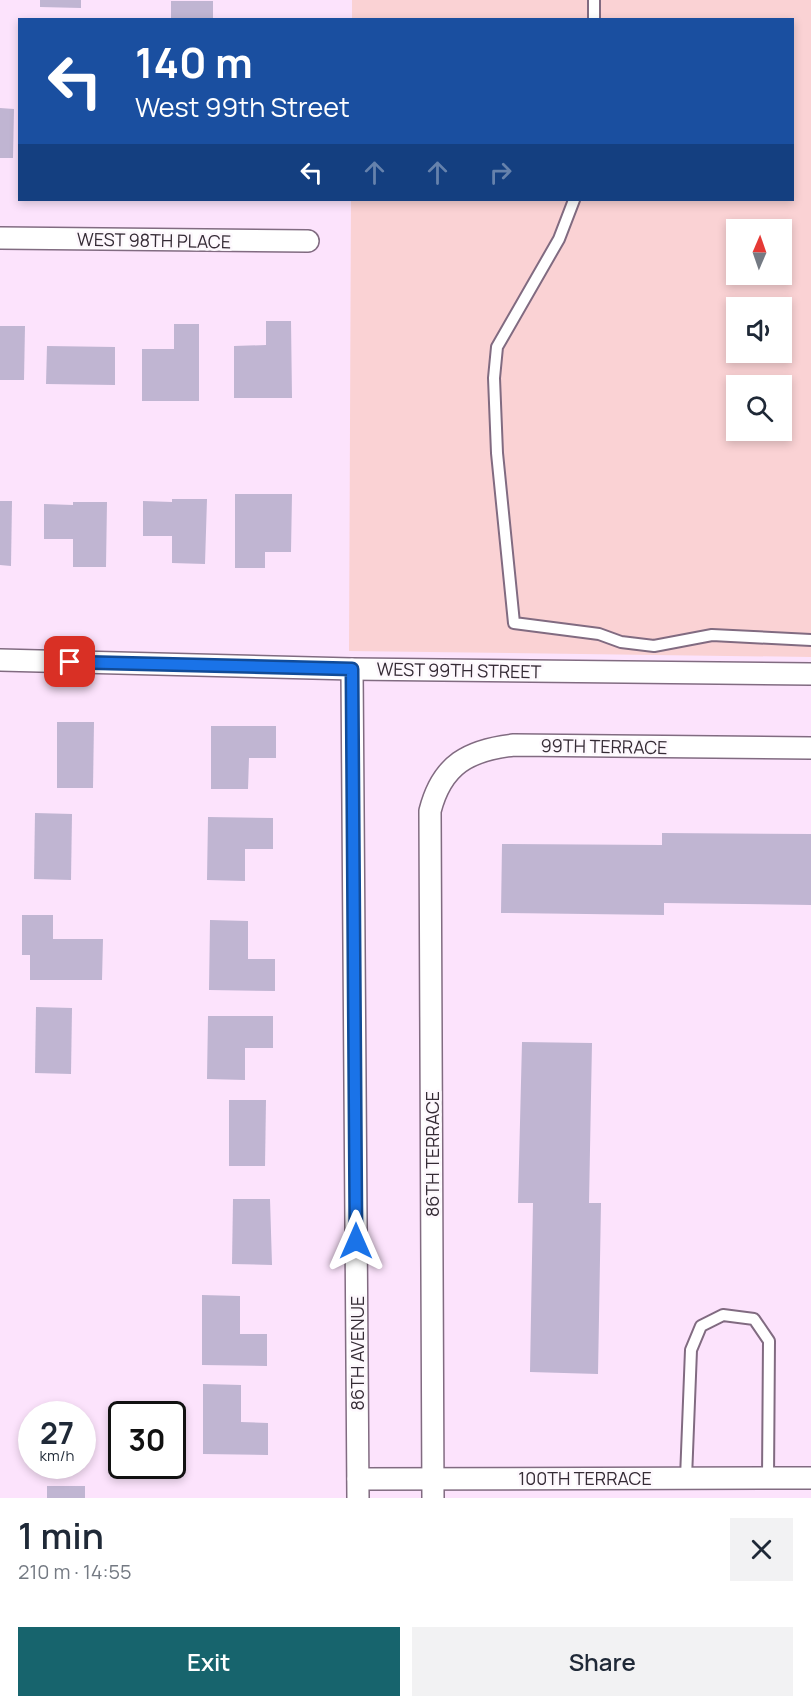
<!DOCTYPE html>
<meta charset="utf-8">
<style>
:root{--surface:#fff;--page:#f2f2f3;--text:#1f2937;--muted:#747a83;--accent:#17646d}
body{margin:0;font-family:Manrope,sans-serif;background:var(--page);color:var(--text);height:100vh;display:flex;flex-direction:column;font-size:22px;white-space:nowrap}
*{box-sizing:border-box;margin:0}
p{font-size:20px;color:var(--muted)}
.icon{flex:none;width:33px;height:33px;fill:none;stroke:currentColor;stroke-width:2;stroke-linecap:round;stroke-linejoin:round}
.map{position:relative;height:1498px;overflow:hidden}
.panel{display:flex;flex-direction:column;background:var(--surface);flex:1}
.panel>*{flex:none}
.hud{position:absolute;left:18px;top:18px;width:776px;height:183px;border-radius:0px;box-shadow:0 3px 9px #0003;background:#1a4fa0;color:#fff;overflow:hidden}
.needle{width:39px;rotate:2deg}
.controls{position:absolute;left:726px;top:219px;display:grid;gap:12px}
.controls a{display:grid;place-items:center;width:66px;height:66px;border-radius:0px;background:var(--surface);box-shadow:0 3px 9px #0003;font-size:30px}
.speed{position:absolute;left:18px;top:1401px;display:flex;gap:12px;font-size:30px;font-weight:700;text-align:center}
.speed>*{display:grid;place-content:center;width:78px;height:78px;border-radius:50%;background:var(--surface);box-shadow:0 3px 9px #0003;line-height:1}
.speed small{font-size:15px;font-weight:400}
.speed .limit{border:3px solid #111;border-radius:9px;background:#fff;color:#111}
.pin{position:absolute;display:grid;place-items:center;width:51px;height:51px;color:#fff;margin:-26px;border-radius:12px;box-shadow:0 3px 9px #0006}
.me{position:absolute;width:66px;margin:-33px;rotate:0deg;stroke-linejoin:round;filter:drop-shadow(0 0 4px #0008)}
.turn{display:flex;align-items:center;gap:21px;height:126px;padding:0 18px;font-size:27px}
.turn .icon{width:78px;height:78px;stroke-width:2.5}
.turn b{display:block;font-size:42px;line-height:51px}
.lanes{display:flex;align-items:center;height:57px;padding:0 18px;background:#0003;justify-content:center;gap:30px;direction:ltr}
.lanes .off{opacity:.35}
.round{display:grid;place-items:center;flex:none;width:63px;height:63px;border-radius:0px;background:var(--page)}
.head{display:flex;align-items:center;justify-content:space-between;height:102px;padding:0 18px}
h1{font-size:36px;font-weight:600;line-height:45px}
.button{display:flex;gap:12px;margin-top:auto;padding:12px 18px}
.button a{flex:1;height:69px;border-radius:0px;background:var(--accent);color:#fff;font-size:24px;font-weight:600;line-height:69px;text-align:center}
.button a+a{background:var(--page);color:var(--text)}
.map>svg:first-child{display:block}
.green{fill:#fad2d4;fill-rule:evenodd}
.building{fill:#c0b5d2}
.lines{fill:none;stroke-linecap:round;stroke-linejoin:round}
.lane-casing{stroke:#816b81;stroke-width:14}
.street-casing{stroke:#816b81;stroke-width:24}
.lane{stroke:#fff;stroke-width:10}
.street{stroke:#fff;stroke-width:21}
.route-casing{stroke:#114b97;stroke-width:15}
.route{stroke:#1a73e8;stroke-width:10}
.labels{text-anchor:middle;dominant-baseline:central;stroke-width:5;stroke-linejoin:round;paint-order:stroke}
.street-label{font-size:18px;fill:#352b35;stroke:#fdf8fd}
</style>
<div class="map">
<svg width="811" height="1498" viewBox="0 0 811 1498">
<rect width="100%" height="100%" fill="#fce3fc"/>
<!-- green -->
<path class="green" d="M352 0H811V657L349 651 351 200H792V20H352ZM736 230H782V274H736ZM736 308H782V352H736ZM736 386H782V430H736Z"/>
<!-- building -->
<g class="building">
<polygon points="40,0 81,0 81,8 40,7"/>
<rect x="171" y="1" width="42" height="19"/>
<polygon points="0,108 14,109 13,158 0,158"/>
<polygon points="266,321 291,321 292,398 234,398 234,346 266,345"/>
<polygon points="174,324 199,324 199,401 142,401 142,349 174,349"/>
<polygon points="0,326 25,326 24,380 0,380"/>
<polygon points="47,346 115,347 115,385 46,384"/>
<polygon points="235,494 292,494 291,552 265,552 265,568 235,568"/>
<polygon points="172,499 207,499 205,564 172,563 172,536 143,536 143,501 172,502"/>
<polygon points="0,501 12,501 11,566 0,565"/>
<polygon points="73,502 107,502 106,567 73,567 73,539 44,539 44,504 73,505"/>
<polygon points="57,722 94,722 93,788 57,788"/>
<polygon points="211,726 276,726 276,758 249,758 248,789 211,789"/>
<polygon points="35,813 72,814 71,880 34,879"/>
<polygon points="208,817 273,818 273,849 245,849 245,881 207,880"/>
<polygon points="662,833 811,834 811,905 664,903 664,915 501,913 502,844 662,845"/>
<polygon points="22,915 53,915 53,939 103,939 102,980 30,980 30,955 22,955"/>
<polygon points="210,920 248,921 248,959 275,959 275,991 209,990"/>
<polygon points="36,1007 72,1008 71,1074 35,1073"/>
<polygon points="208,1016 273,1016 273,1048 245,1048 245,1080 207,1079"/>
<polygon points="522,1042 592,1043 589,1203 601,1203 598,1374 530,1372 533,1203 518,1203"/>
<polygon points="229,1100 266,1100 265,1166 229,1166"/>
<polygon points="233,1199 270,1199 272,1265 232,1264"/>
<polygon points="202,1295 240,1296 240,1334 267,1334 267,1366 202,1365"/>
<polygon points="203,1384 241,1385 241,1422 268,1423 268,1455 203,1454"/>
<rect x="47" y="1486" width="38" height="12"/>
</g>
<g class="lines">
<!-- lane casing -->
<g class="lane-casing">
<g id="lane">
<polyline points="594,20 594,0"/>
<polyline points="574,200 559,239 497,347 494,378 497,453 514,623 599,634 621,642 654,646 712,635 811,640"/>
<polyline points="686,1478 691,1350 701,1326 723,1315 754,1319 769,1341 768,1478"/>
</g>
</g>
<!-- street casing -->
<g class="street-casing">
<g id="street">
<polyline points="0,238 308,241"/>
<polyline points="0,660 352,669 811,674"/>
<polyline points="352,669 358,1498"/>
<polyline points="358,1479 811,1478"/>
<path d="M433 1498 430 811C442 764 469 750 514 745L811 748"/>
</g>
</g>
<!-- lane -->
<use href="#lane" class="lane"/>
<!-- street -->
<use href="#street" class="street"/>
</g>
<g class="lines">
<!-- route casing -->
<g class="route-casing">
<polyline id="route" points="70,662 352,669 356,1241"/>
</g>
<!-- route -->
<use href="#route" class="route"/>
</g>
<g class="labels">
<!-- street labels -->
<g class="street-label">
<text transform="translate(154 240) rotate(1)">WEST 98TH PLACE</text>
<text transform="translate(459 670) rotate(1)">WEST 99TH STREET</text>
<text transform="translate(604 746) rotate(1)">99TH TERRACE</text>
<text transform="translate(432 1154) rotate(-90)">86TH TERRACE</text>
<text transform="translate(357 1353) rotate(-90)">86TH AVENUE</text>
<text x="585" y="1478">100TH TERRACE</text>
</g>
</g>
</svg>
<div class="controls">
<a><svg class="needle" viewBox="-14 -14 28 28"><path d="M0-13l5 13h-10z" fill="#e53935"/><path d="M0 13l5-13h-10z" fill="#747a83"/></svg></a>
<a><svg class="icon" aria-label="sound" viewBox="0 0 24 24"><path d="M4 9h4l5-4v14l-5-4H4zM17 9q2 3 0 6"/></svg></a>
<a><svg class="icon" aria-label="search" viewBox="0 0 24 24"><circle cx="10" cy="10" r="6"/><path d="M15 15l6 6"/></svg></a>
</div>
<div class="speed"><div>27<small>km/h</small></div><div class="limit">30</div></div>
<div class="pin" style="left:70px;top:662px;background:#d93025"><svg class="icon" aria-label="arrive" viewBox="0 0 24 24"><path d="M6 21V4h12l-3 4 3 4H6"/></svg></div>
<svg class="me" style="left:356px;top:1241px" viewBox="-20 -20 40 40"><path d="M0-17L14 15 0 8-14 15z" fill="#1a73e8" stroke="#fff" stroke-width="4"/></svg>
<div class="hud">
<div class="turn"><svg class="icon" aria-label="left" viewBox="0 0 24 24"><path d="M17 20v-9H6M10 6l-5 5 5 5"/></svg><div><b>140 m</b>West 99th Street</div></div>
<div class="lanes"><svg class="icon" aria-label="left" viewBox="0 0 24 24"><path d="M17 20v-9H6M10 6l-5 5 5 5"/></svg><svg class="icon off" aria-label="ahead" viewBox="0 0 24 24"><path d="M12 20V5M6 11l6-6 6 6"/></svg><svg class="icon off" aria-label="ahead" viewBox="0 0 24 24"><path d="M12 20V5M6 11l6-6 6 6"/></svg><svg class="icon off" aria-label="right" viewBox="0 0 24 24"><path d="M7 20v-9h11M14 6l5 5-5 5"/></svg></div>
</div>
</div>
<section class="panel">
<div class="head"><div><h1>1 min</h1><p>210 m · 14:55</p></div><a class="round"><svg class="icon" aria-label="close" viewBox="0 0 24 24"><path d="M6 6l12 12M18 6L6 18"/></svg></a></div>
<div class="button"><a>Exit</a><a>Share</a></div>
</section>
